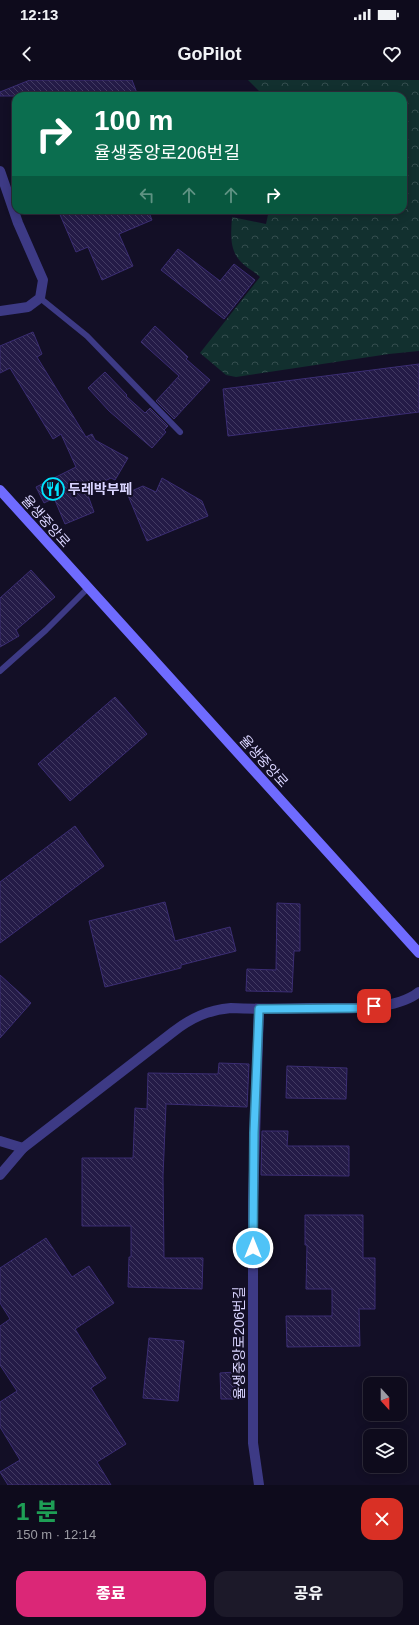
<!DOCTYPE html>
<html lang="ko">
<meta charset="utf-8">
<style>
:root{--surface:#0e0b1c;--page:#1c1929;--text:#f1f3f6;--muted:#9b9ba3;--line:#2e2b3b;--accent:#db2777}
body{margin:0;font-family:Arial,"Noto Sans KR",sans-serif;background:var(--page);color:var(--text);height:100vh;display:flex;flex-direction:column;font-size:15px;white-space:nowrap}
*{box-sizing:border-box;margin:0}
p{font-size:13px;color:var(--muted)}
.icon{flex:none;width:22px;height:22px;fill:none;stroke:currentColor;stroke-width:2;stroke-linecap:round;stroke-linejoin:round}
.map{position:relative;height:1405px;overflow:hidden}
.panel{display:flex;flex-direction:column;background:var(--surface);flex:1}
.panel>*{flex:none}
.hud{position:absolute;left:12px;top:12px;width:395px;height:122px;border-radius:12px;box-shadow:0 2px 10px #0003,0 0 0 1px var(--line);background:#0b6e4f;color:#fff;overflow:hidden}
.needle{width:26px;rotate:159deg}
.controls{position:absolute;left:363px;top:1297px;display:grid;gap:8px}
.controls a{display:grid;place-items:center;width:44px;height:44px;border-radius:8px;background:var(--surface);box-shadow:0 2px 10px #0003,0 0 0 1px var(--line);font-size:20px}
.pin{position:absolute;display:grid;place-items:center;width:34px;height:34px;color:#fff;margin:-17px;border-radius:8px;box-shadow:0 2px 6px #0006}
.me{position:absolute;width:44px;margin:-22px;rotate:0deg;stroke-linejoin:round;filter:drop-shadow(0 0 3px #0008)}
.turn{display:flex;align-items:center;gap:14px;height:84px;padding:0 16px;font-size:18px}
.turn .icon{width:52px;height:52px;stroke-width:2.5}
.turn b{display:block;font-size:28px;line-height:34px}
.lanes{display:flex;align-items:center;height:38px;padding:0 16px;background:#0003;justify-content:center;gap:20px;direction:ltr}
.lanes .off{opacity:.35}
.round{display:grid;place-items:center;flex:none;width:42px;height:42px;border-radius:12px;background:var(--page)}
.headline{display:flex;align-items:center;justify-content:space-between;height:68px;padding:0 16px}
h1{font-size:24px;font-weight:800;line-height:30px;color:#1e9e55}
.button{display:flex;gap:8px;margin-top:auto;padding:8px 16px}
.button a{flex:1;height:46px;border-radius:12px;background:var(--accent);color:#fff;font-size:16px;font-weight:800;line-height:46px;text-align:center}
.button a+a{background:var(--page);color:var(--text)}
.status{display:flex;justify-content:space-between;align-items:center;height:28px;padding:0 20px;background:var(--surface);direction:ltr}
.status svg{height:11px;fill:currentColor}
header{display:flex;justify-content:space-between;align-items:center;height:52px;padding:0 16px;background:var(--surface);font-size:18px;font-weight:800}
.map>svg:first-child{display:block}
.forest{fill:url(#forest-crowns)}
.building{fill:url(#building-back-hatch);stroke:#3b2d73}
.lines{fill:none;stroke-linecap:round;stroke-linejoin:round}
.lane{stroke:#3d3a85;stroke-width:6}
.street{stroke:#3d3a85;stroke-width:10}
.secondary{stroke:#6f6bff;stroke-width:10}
.route-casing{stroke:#337fa1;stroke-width:10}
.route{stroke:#4fc3f7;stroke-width:7}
.labels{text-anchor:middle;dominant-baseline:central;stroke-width:4;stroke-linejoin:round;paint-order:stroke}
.poi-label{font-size:14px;font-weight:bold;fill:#d9d4ff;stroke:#130f26;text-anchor:start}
.street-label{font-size:14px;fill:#d9d4ff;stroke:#130f26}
</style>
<div class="status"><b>12:13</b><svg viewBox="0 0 49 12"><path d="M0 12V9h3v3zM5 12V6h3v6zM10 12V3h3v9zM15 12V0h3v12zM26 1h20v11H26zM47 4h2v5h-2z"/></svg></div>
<header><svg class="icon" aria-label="back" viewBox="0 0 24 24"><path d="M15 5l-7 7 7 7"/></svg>GoPilot<svg class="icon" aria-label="heart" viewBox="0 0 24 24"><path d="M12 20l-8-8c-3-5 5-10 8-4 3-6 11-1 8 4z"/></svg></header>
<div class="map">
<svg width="419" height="1405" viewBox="0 0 419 1405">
<defs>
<pattern id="forest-crowns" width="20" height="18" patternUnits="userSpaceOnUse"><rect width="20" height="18" fill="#12302f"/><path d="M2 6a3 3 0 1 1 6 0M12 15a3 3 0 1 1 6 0" fill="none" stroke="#344d4e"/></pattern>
<pattern id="building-back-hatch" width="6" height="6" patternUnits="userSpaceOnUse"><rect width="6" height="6" fill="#241b47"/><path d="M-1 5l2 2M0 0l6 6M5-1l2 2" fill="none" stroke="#433b63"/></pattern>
</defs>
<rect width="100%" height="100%" fill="#130f26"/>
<!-- forest -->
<path class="forest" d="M248 0H419V271L389 274 236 297 226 295 200 273 260 197C254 191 245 187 240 181 229 169 231 152 232 137L266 144 269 130H403V16H264Z"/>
<!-- building -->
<g class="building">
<polygon points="30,0 132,0 138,16 0,16 0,12"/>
<polygon points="58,130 148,130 152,140 119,154 133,186 102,200 88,167 76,172"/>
<polygon points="178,169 220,201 234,184 255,200 224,239 161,190"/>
<polygon points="155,246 188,277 186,279 210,300 174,339 156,321 179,296 141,262"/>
<polygon points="33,252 42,274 37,277 86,357 92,354 95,360 128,378 115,400 111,398 86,410 94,432 65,444 54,418 44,423 36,407 76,387 61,354 53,359 10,288 0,293 0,266"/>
<polygon points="419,284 419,332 228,356 223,309"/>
<polygon points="105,292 127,315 126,316 145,333 150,328 168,346 164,350 166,352 152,368 109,331 88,308"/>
<polygon points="162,398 202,421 208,436 147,461 127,413 143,406 156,412"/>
<polygon points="31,490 55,517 16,550 19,556 0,567 0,518"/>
<polygon points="115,617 147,654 70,721 38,684"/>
<polygon points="75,746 104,786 0,863 0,802"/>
<polygon points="165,822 175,861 230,847 236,871 181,885 181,888 105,907 89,841"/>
<polygon points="277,823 300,824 300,871 294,871 292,912 246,911 247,889 276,890"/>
<polygon points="0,895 31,923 0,958"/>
<polygon points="219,983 249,984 247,1027 166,1024 163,1096 164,1178 203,1178 202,1209 128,1207 129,1177 131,1177 131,1146 82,1146 82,1078 133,1078 135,1028 147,1029 148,993 218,994"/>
<polygon points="287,986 347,988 346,1019 286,1018"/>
<polygon points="262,1051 288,1051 287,1066 349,1066 349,1096 261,1095"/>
<polygon points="305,1135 363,1135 363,1178 375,1178 375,1229 359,1229 360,1266 287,1267 286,1236 332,1236 332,1209 306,1209 307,1165 305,1165"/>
<polygon points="46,1158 72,1197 89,1186 114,1223 75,1249 106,1298 91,1308 126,1364 97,1382 111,1405 8,1405 0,1392 20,1380 0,1347 0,1322 17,1311 0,1285 0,1246 10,1239 0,1223 0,1188"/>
<polygon points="149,1258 184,1261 178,1321 143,1318"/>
<polygon points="235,1292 235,1319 221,1319 220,1293"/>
</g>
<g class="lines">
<!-- lane -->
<g class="lane">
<polyline points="40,218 87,256 180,352"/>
<polyline points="0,591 46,550 88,508"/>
</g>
<!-- street -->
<g class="street">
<polyline points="0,91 18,143 43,200 40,218 28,227 0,231"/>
<polyline points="259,929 253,1122 253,1363 259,1405"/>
<polyline points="0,1061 23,1068"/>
<path d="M0 1095 23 1068 173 952C191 938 208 930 231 928 258 929 284 929 311 928 342 928 394 932 419 912"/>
</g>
<!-- secondary -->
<polyline class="secondary" points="0,410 419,873"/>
</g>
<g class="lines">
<!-- route casing -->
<g class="route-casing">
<polyline id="route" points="253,1168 254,1053 259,929 359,928 374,926"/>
</g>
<!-- route -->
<use href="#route" class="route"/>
</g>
<!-- icons -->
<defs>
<g id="restaurant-ring" transform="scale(1.15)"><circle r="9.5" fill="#130f26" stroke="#00e5ff" stroke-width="1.5"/><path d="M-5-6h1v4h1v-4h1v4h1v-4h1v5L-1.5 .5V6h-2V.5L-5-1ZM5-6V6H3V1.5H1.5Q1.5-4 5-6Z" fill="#00e5ff"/></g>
</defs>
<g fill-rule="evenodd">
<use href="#restaurant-ring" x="53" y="409"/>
</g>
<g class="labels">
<!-- poi labels -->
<g class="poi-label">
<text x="68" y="409">두레박부페</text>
</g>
<!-- street labels -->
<g class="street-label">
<text transform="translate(46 441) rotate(48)">율생중앙로</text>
<text transform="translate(264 681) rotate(48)">율생중앙로</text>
<text transform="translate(239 1263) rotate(-90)">율생중앙로206번길</text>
</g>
</g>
</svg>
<div class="controls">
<a><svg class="needle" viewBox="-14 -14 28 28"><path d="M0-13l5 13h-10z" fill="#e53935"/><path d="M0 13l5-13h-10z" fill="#9b9ba3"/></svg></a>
<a><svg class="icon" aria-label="layers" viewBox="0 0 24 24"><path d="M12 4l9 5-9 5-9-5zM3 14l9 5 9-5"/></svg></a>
</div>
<div class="pin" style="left:374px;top:926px;background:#d93025"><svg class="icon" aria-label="arrive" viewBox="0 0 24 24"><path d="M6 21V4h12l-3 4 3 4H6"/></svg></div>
<svg class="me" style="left:253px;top:1168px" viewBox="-20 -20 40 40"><circle r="17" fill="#4fc3f7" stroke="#fff" stroke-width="3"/><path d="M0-11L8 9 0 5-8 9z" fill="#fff"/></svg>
<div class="hud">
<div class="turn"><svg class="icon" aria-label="right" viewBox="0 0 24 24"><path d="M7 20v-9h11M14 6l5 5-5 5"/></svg><div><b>100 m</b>율생중앙로206번길</div></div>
<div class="lanes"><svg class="icon off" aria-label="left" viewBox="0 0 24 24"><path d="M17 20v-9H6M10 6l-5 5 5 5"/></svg><svg class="icon off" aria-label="ahead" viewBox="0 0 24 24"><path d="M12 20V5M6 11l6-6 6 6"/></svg><svg class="icon off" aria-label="ahead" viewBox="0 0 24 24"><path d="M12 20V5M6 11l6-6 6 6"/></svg><svg class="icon" aria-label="right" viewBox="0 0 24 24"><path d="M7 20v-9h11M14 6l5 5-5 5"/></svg></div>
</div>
</div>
<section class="panel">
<div class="headline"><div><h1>1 분</h1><p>150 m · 12:14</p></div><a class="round" style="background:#d93025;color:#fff"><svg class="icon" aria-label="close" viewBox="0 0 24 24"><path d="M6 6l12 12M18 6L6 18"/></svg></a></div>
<div class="button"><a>종료</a><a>공유</a></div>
</section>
